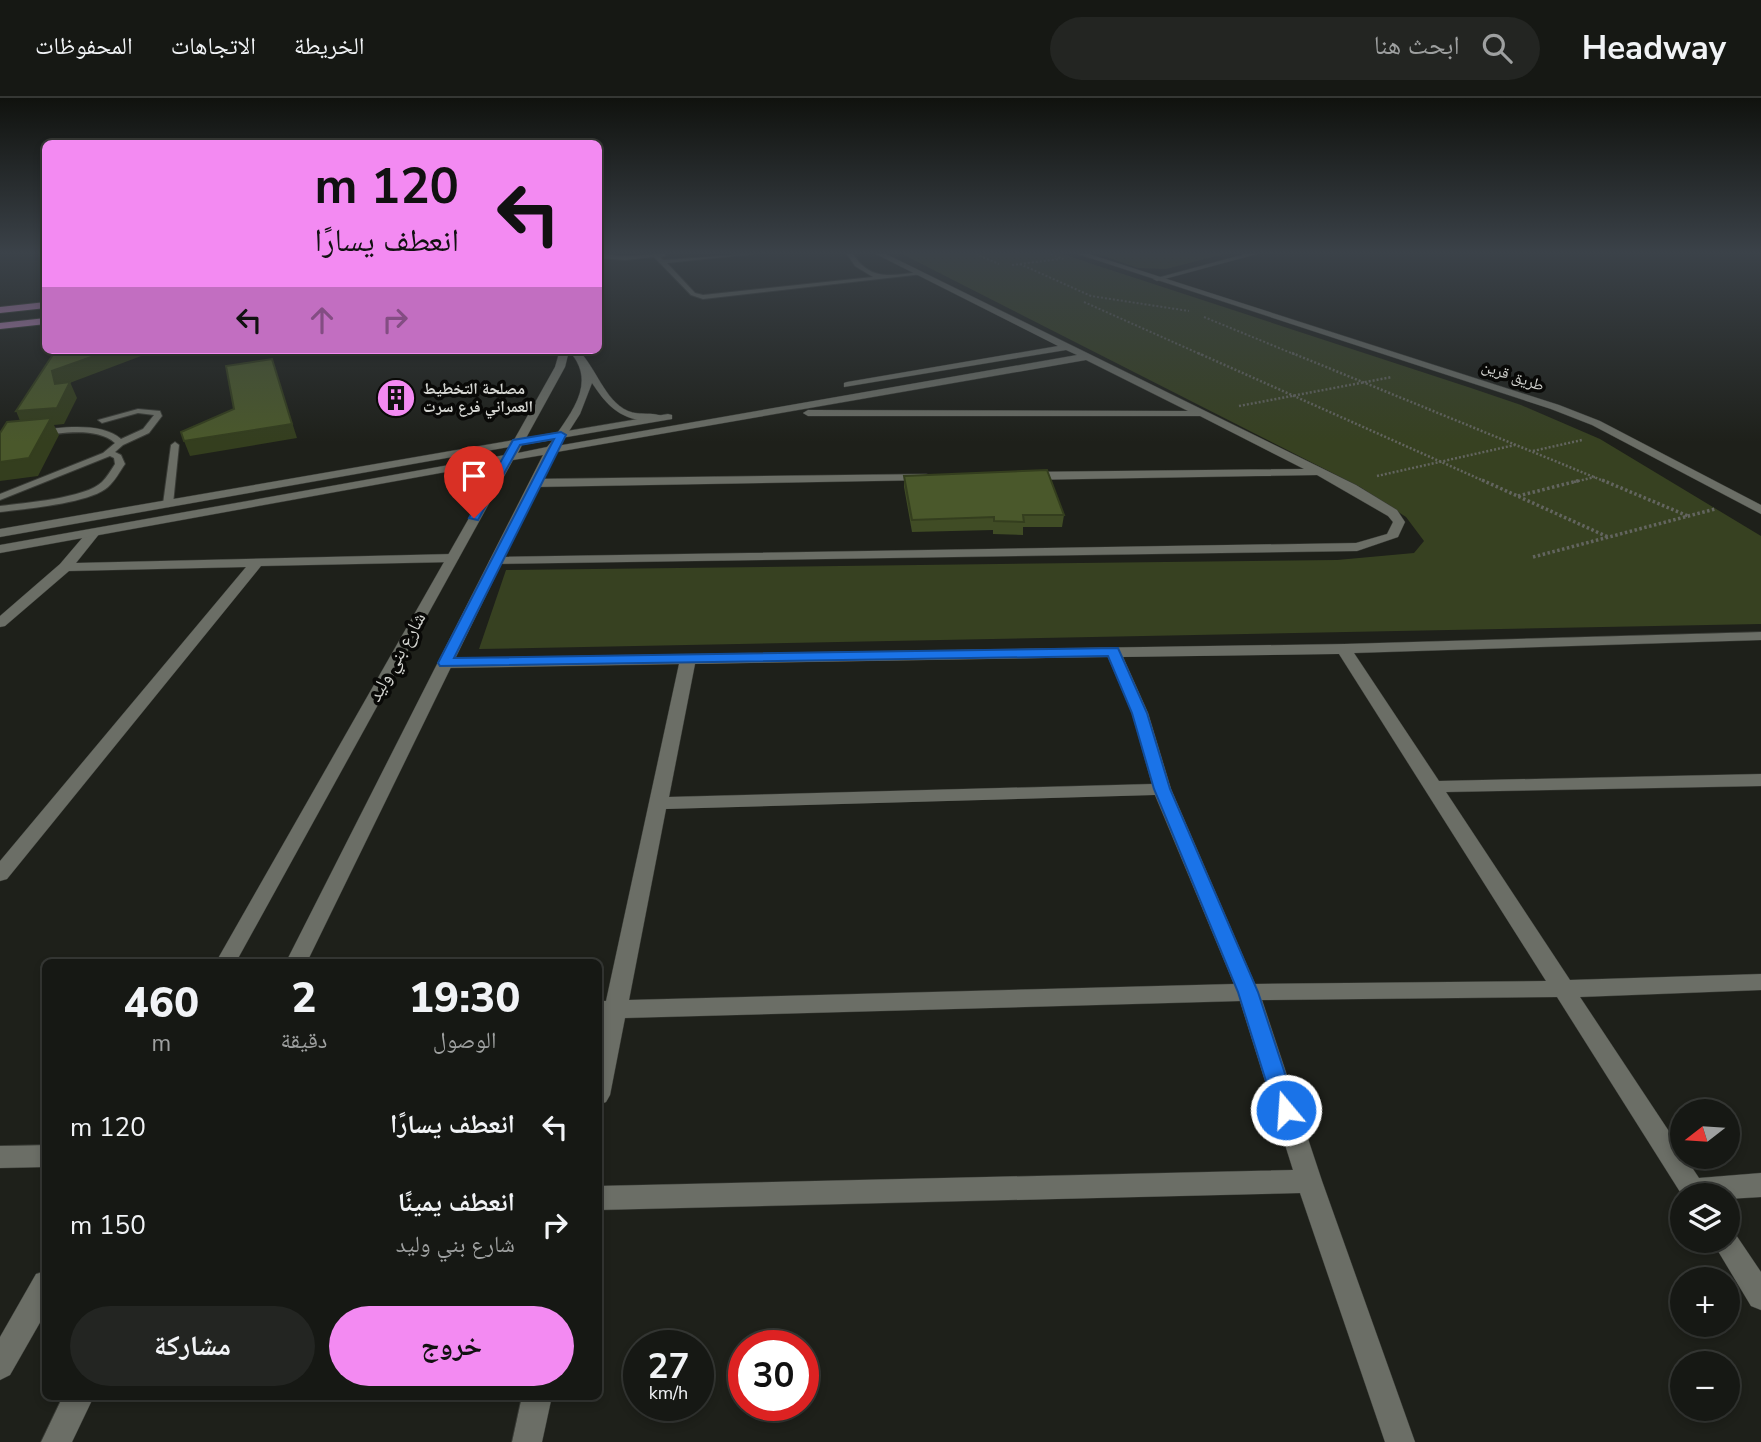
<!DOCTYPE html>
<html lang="ar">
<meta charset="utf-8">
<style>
:root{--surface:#161814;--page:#232522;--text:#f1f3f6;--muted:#9ea0a0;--line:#353734;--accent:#f38af2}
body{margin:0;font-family:"Nunito Sans","Noto Naskh Arabic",sans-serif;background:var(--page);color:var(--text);direction:rtl;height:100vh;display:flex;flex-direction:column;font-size:26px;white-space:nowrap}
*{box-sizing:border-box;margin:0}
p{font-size:23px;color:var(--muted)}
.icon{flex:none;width:38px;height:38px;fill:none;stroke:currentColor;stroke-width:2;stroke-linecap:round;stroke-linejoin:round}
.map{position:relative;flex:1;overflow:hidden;direction:ltr}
.sheet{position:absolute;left:42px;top:861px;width:560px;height:441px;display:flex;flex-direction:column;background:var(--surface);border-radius:10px;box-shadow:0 4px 10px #0003,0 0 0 2px var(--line);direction:rtl}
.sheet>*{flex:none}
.banner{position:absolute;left:42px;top:42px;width:560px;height:214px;border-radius:10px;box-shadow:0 4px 10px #0003,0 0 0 2px var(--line);direction:rtl;background:#f38af2;color:#111;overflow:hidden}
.needle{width:46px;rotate:253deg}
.controls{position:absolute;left:1670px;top:1001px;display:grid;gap:14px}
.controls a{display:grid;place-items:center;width:70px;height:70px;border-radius:50%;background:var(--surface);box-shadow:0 4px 10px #0003,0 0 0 2px var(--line);font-size:35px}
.speed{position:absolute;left:623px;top:1232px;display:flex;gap:14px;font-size:35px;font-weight:700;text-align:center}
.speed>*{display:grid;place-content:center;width:91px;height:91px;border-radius:50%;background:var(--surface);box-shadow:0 4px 10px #0003,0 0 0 2px var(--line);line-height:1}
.speed small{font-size:18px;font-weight:400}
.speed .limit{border:10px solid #d22;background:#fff;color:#111}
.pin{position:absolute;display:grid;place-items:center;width:60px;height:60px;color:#fff;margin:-72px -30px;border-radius:50% 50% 50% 0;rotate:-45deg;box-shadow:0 0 7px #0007}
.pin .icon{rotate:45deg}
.me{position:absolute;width:77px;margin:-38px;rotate:342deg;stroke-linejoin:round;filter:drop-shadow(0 0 5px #0008)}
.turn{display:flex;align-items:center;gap:24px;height:147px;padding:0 28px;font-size:32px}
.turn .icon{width:91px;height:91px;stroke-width:2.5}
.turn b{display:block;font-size:49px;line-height:60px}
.lanes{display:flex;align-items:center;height:66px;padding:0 28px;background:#0003;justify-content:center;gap:35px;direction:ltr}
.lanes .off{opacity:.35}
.eta{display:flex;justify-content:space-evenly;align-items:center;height:119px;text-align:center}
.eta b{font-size:42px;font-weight:800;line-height:49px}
.action{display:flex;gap:14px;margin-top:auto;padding:14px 28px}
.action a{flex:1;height:80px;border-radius:42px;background:var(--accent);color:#111;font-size:28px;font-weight:800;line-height:80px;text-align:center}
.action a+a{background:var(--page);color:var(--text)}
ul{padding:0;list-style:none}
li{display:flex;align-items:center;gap:21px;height:98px;padding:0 28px}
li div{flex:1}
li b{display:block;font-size:26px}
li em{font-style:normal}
header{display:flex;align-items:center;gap:42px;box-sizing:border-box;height:98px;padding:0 35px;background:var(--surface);border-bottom:2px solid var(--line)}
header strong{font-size:33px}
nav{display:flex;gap:38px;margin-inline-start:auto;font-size:24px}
.search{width:490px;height:63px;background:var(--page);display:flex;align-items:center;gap:18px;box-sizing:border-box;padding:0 24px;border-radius:38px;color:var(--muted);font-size:26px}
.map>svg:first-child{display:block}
.green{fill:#374121}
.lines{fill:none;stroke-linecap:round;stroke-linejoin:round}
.lane-casing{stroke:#393b36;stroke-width:2}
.street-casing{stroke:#393b36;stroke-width:1}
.secondary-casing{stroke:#393b36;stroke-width:1}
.highway-casing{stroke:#393b36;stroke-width:2}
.path-far2{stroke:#63655f;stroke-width:2;stroke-dasharray:2 2;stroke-linecap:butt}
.path-far1{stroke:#63655f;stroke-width:2.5;stroke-dasharray:2 2;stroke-linecap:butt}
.path{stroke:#63655f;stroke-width:3.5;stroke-dasharray:2.5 2.5;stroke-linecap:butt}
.lane{fill:#6b6e66;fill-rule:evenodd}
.street{fill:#6b6e66;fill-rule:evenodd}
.secondary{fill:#6b6e66;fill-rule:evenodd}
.highway{fill:#bf85be;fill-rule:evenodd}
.wall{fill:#404c25}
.shaded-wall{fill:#343e1e}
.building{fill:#4a582b;stroke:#343e1e;stroke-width:2}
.route{fill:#1a73e8;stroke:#114b97;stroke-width:2}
.labels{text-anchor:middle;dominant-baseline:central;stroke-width:7;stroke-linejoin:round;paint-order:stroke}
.far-street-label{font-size:16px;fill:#d5d6d2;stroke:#090907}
.far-poi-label{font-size:16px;font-weight:bold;fill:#d5d6d2;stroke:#090907;text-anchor:start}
.street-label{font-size:19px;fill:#d5d6d2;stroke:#090907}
</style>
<header>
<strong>Headway</strong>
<div class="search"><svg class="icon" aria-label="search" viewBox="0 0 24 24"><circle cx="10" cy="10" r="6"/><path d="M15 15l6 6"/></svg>ابحث هنا</div>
<nav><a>الخريطة</a><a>الاتجاهات</a><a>المحفوظات</a></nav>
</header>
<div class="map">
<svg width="1761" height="1344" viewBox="0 0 1761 1344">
<rect width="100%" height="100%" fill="#1e201a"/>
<!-- green -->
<g class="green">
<polygon points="902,156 1062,156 1471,290 1521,307 1600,341 1761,438 1761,526 479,551 506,472 1337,462 1414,455 1424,443 1406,419 1360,389"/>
<polygon points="1097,156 1224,156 1166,171 1138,170"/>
</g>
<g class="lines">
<!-- lane casing -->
<g class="lane-casing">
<g id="lane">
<path d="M598 156 625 158 665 156V158L660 159 663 162 752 156 667 165 695 195 703 197 873 179 855 168 847 156H853C871 184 892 177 920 174L923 176 703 201 691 197 654 159 625 162 598 160Z"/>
<path d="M138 311 160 313 162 318 149 335 123 347 115 354 121 357 125 366C120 373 115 383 108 389 91 405 25 411 0 414V408C24 405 86 400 102 384 107 379 111 372 115 366L114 360 110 358 0 402V396L103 355 115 345C97 329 62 335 40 338L36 335 37 333C61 329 102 324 121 341L143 331 154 317 138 315 102 325 98 322Z"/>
<polygon points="175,344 179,347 173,406 168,409 163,406 171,347"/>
</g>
</g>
<!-- street casing -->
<g class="street-casing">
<g id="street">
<polygon points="876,156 886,156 1356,387 1397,412 1405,424 1398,439 1357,453 491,466 489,463 496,459 1356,445 1387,436 1393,424 1388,418 1317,377 1025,382 1019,378 1025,374 1304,371 1200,318 808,318 803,315 808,312 1188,313 1086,262 551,355 545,352 551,349 1077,257 1066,252 844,289 844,285 847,284 1058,248"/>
<polygon points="1245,156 1257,156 1157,183 1153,181"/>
<polygon points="668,316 672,317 672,321 561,340 556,337 561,334"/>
<polygon points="927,376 931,378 931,382 535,389 529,385 535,381"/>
<polygon points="94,431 100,435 76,465 452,456 459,460 452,464 261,468 7,781 0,783 0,763 246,469 69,473 5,528 0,529 0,518 60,466 89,432"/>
<path d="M1761 534V542L1354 555 1439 683 1761 676V688L1446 694 1570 882 1761 876V892L1580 899 1682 1053V1059H1685L1699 1080 1761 1075V1099L1727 1101V1097H1682L1557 899 1262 902 1322 1083 1415 1344H1385L1300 1095 598 1112V1088L1293 1072 1240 903 625 920 610 997 606 1004 598 1007V939L603 921H598V903H606L679 566 445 570 437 565 445 560 1344 546ZM1339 556 1546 883 1255 886 1171 691 1148 615 1123 559ZM1108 559 1132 615 1152 686 669 699 695 566ZM1155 697 1234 886 629 902 666 711Z"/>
<polygon points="46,1047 46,1069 0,1070 0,1048"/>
<polygon points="1727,1131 1734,1134 1761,1174 1761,1212 1751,1208 1712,1143 1727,1143"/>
<polygon points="522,1298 552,1298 542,1344 512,1344"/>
</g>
</g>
<!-- secondary casing -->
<g class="secondary-casing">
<g id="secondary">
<polygon points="1078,156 1089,156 1559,307 1600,323 1761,407 1761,416 1592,327 1551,311"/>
<path d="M560 252H578C596 269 604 302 628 313 640 318 656 313 666 320 660 324 653 323 645 323 618 320 606 306 592 285L580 316 557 352 307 864H286L543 357 513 362 236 864H216L501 364 0 455V447L505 357 509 349 0 439V431L514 342 555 269ZM569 253C595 281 576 308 558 334L526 340 565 269ZM553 342 547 349 518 355 522 347Z"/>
<polygon points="46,1173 46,1214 10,1277 0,1282 0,1239 36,1176"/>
<polygon points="63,1298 94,1298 72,1344 41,1344"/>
</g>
</g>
<!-- highway casing -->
<g class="highway-casing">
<g id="highway">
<polygon points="46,204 46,210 0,215 0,209"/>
<polygon points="46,220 46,226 0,231 0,225"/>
</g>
</g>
<!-- path-far2 -->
<g class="path-far2">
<polyline points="976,156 999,166"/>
<polyline points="1051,156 1063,161"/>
<polyline points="1020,166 1091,198 1189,213"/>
<polyline points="1012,167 1060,161"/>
<polyline points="1084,204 1202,257"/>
<polyline points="1204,219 1296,257"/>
</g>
<!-- path-far1 -->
<g class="path-far1">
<polyline points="1198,255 1486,384"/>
<polyline points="1292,255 1606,384"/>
<polyline points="1239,308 1392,279"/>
<polyline points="1533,353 1582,342"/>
<polyline points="1377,378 1515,347"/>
<polyline points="1574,384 1595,379"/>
</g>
<!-- path -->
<g class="path">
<polyline points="1482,382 1608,439"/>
<polyline points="1602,382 1688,418"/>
<polyline points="1518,398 1581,382"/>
<polyline points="1533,459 1715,411"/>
</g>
<!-- lane -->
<use href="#lane" class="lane"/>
<!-- street -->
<use href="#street" class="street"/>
<!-- secondary -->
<use href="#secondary" class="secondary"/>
<!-- highway -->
<use href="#highway" class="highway"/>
</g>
<!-- wall -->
<polygon class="wall" points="904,378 1064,417 1062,429 1023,429 1023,437 993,436 993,432 912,434 904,389"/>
<!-- shaded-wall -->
<g class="shaded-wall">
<polygon points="111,252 157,252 59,289 70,284 77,300 64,326 54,327 59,337 38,378 0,383 0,364 23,330 16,313 55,286 52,273"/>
<polygon points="272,261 297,340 190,358 184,343 292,326"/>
</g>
<!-- building -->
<g class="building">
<polygon points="56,252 111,252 52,273 55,286 70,284 57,310 16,313"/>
<polygon points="272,261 292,326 184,343 181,334 234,311 226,268"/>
<polygon points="51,320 29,360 0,364 0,335 7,324"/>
<polygon points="1047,372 1064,417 1023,417 1024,424 994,423 994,419 912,422 904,378"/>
</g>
<!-- sky -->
<linearGradient id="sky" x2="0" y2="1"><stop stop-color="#10120e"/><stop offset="0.45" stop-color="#3b4249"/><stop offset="1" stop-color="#3b4249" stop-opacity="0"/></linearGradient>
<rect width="1761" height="344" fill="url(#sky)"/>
<!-- route -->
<polygon class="route" points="561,334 566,337 454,560 1118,550 1147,615 1170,691 1258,894 1297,1012 1294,1019 1286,1021 1278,1019 1275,1012 1238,894 1154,691 1132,615 1108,558 440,568 438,565 554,341 520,347 478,422 469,420 513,342"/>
<!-- icons -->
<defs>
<g id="building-disc" transform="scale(2.0125)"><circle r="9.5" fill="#f38af2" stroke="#090907"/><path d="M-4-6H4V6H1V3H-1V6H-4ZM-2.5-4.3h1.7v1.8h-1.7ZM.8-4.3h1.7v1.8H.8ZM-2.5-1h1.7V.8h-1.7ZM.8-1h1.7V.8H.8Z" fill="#111"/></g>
</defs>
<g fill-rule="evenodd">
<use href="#building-disc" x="396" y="300"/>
</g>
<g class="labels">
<!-- far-street labels -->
<g class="far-street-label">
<text transform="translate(1513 278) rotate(19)">طريق قرين</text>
</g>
<!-- far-poi labels -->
<g class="far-poi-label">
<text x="423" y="291">مصلحة التخطيط<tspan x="423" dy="18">العمراني فرع سرت</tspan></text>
</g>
<!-- street labels -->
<g class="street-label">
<text transform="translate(397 559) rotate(-61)">شارع بني وليد</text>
</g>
</g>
</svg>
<div class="controls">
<a><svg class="needle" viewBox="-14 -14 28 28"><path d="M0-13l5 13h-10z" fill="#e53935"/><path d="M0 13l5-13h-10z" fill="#9ea0a0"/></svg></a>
<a><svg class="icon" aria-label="layers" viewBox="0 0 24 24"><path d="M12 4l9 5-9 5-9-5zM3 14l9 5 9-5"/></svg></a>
<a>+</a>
<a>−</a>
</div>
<div class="speed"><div>27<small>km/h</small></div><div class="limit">30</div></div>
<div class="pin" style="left:474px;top:420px;background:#d93025"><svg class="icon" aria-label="arrive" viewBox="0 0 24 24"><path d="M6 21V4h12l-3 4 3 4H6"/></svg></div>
<svg class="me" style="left:1286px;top:1012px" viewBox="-20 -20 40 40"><circle r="17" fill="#1a73e8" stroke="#fff" stroke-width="3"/><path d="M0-11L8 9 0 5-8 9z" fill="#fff"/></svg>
<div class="banner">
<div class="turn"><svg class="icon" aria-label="left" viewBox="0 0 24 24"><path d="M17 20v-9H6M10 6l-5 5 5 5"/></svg><div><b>120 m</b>انعطف يسارًا</div></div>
<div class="lanes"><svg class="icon" aria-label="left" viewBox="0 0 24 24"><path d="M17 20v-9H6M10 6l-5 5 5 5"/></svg><svg class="icon off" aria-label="ahead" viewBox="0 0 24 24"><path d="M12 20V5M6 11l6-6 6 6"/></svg><svg class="icon off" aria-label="right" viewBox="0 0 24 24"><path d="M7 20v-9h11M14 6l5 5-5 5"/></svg></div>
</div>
<section class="sheet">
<div class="eta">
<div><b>19:30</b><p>الوصول</p></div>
<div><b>2</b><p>دقيقة</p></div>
<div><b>460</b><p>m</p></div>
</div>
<ul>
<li><svg class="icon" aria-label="left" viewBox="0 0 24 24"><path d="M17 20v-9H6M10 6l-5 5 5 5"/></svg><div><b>انعطف يسارًا</b></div><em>120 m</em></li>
<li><svg class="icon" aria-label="right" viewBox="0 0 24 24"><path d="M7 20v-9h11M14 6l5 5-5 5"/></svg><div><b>انعطف يمينًا</b><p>شارع بني وليد</p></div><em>150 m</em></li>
</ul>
<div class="action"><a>خروج</a><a>مشاركة</a></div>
</section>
</div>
